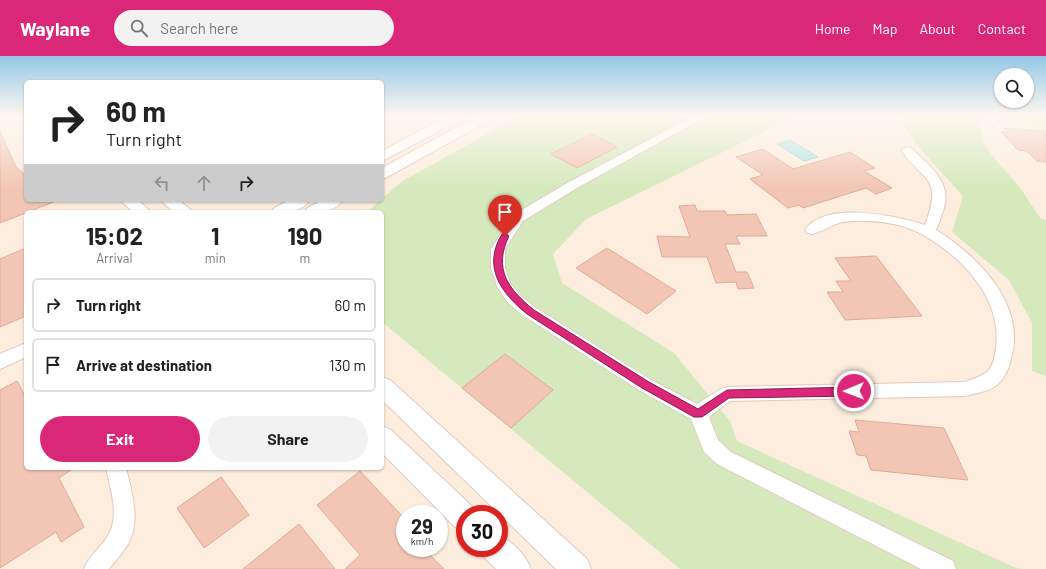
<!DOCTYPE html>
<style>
:root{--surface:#fff;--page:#f2f2f2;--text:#222;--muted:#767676;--line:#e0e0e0;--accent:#db2777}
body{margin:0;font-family:Barlow,sans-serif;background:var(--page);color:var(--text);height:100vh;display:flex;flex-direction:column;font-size:15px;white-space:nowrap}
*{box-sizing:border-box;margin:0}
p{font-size:13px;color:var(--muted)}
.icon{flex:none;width:22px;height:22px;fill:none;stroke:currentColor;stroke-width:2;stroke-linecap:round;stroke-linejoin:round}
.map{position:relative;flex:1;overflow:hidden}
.sheet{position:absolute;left:24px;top:154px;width:360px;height:260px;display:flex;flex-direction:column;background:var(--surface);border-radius:6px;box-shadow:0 1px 3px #0004}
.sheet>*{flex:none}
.top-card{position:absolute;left:24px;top:24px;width:360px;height:122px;border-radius:6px;box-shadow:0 1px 3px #0004;background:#fff;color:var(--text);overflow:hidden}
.buttons{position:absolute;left:994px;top:12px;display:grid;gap:8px}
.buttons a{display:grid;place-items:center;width:40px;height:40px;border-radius:50%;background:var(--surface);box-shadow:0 1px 3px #0004;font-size:20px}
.speed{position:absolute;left:396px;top:449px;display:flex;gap:8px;font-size:20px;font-weight:700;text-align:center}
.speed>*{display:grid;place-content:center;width:52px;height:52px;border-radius:50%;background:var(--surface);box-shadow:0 1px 3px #0004;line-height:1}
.speed small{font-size:10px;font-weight:400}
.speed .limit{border:6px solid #d22;background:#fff;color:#111}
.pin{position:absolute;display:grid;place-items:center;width:34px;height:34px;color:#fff;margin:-41px -17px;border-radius:50% 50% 50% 0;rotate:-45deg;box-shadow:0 0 4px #0007}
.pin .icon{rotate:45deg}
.me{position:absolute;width:44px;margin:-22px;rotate:269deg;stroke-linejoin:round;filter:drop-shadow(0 0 3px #0008)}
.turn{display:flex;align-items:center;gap:14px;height:84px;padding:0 16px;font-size:18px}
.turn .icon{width:52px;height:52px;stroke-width:2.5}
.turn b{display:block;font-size:28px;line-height:34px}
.lanes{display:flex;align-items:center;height:38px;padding:0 16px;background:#0003;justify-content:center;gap:20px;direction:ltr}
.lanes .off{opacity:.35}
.eta{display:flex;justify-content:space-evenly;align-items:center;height:68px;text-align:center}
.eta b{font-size:24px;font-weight:700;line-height:28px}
.cta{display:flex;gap:8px;margin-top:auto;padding:8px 16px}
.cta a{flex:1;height:46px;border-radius:24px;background:var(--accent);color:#fff;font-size:16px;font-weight:700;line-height:46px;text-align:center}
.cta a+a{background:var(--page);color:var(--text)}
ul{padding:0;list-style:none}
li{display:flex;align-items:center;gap:12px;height:54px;margin:0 8px 6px;padding:0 8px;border:2px solid var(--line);border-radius:6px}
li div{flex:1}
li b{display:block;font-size:15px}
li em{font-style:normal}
header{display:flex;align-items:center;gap:24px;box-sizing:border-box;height:56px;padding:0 20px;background:var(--accent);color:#fff}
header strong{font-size:19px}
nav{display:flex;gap:22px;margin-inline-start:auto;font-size:14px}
.search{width:280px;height:36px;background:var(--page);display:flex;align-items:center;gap:10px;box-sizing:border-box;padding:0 14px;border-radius:22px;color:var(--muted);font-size:15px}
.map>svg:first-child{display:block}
.green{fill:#d5e9bd}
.water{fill:#b3e5e5;stroke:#99d6d7}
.building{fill:#f2c6b5;stroke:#e5a996}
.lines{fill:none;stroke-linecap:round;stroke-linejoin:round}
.minor-casing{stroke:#e2c9bd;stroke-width:2}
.tertiary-casing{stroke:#e2c9bd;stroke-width:2}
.minor{fill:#fff;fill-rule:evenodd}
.tertiary{fill:#fff;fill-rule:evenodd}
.route{fill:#db2777;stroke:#8e194d}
</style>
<header>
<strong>Waylane</strong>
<div class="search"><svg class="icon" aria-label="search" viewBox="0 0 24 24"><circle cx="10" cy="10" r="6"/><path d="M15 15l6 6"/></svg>Search here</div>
<nav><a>Home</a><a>Map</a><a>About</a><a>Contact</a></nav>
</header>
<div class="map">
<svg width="1046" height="513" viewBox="0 0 1046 513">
<rect width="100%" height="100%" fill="#fcedde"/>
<!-- green -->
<g class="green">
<polygon points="519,60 797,60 586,163 553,198 562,227 674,297 730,365 737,385 1016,512 1023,513 680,513 382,266 382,156 367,156 401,126"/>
<path d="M905 60H1046V72L981 65C977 91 1004 111 1018 129 1026 140 1033 152 1041 163L1046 164V320L1032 315V267L1009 224 952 176 963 140 924 97 901 67Z"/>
</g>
<!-- water -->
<polygon class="water" points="790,84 818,101 804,105 777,88"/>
<!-- building -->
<g class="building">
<polygon points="1004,72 1046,75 1046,106 1037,105 1027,95 1018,94 1001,76 1008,76"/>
<polygon points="0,76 16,111 26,120 26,144 56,145 0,167"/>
<polygon points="592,78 617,91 577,112 551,98"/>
<polygon points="763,93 793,113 850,96 875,112 864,115 892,132 876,138 866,132 803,152 799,149 788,152 750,123 763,119 736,101"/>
<polygon points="695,149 697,155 725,155 727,159 756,158 767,180 736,180 740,188 725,188 736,216 747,216 754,232 738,233 736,226 716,227 707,201 662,201 657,180 690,181 679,150"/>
<polygon points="26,192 26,260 0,271 0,203"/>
<polygon points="607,192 676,235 647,258 576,212"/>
<polygon points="876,200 922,260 845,264 827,236 843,236 836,225 851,225 835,202"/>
<polygon points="505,298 553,334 511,372 462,332"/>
<polygon points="17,325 26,342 26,412 74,412 59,422 84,471 61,486 56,476 0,512 0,334"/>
<polygon points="855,364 944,372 968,424 871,414 866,400 857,399 849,375 859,376"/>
<polygon points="360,415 405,463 405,492 434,492 431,500 444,513 345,513 360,499 317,449"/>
<polygon points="221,421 249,459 204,492 177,452"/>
<polygon points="299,468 335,513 243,513"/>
</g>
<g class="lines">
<!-- minor casing -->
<g class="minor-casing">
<g id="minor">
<path d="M694 60H707L577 132 523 165 505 193V212L510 227 520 239 536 252 651 324 697 348 721 333 727 331 965 326C987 318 993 317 996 291 1002 243 964 203 925 180 905 168 878 164 855 165 833 165 829 174 812 178L807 177 805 174C825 144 897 160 925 169 943 120 925 128 901 94L907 91 911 92C926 106 950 124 945 148 943 157 939 166 936 174 978 200 1027 249 1011 303 1009 312 1004 324 997 329 989 336 975 337 965 340L730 345 709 361 718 384 731 396 953 505 956 513H921L717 408 704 396 691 363 639 334 524 260 508 247 498 232 491 212V193L513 159 569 126Z"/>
<polygon points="988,60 998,60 995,68 987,68 986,66"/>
<polygon points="26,287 26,301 0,313 0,298"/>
<path d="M106 412H126C132 437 141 464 128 488 123 497 115 505 109 513H84C89 499 104 489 110 476 119 456 110 432 106 412Z"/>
</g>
</g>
<!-- tertiary casing -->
<g class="tertiary-casing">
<g id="tertiary">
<polygon points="447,60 464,60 462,63 382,105 382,95"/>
<polygon points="477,60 494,60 492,63 387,121 382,123 382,112"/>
<polygon points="120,144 138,144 151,156 133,156"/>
<polygon points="160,144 179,144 193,156 174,156"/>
<path d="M290 144H310C301 157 285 156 272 156L274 152Z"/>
<path d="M323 144H343C334 157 318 156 305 156L307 152Z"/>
<polygon points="382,321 390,324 587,503 591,513 556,513 382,344"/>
<polygon points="382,370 391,374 475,453 477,458 465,458 465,475 455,471 382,397"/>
<path d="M499 480C513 485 526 500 531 513H496L485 502 481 492H499Z"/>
</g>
</g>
<!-- minor -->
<use href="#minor" class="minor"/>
<!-- tertiary -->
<use href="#tertiary" class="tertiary"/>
</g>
<!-- sky -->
<linearGradient id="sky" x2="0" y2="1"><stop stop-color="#93c8e7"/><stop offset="0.45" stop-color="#fef7f0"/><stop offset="1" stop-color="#fef7f0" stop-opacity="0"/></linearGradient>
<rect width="1046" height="132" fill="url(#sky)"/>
<!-- route -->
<path class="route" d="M505 177 509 180C493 213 508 233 534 254L649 326 698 353 727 334 854 331 859 335 854 340 729 342 702 361H694L642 332 527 258C501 237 482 211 502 178Z"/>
</svg>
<div class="buttons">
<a><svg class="icon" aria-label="search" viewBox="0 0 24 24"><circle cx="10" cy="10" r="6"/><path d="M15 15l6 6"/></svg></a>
</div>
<div class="speed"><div>29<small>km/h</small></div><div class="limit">30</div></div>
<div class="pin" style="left:505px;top:180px;background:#d93025"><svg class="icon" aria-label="arrive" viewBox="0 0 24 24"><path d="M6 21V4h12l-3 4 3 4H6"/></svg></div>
<svg class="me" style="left:854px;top:335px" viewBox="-20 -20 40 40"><circle r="17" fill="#db2777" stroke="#fff" stroke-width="3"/><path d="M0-11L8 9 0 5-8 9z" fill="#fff"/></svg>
<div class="top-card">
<div class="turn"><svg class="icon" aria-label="right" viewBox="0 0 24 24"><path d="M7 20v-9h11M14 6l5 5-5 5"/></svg><div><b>60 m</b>Turn right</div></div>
<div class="lanes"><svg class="icon off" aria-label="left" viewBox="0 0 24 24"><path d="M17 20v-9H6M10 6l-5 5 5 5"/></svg><svg class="icon off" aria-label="ahead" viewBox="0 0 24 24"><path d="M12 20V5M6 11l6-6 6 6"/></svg><svg class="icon" aria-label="right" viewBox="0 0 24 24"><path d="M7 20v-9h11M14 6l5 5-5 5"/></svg></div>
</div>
<section class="sheet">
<div class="eta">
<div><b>15:02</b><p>Arrival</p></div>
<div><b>1</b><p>min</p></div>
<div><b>190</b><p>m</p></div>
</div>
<ul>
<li><svg class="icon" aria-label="right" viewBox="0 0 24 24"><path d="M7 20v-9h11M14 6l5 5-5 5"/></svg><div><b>Turn right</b></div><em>60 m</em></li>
<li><svg class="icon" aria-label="arrive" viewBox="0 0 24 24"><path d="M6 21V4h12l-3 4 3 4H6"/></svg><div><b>Arrive at destination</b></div><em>130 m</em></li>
</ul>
<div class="cta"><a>Exit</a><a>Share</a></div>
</section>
</div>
